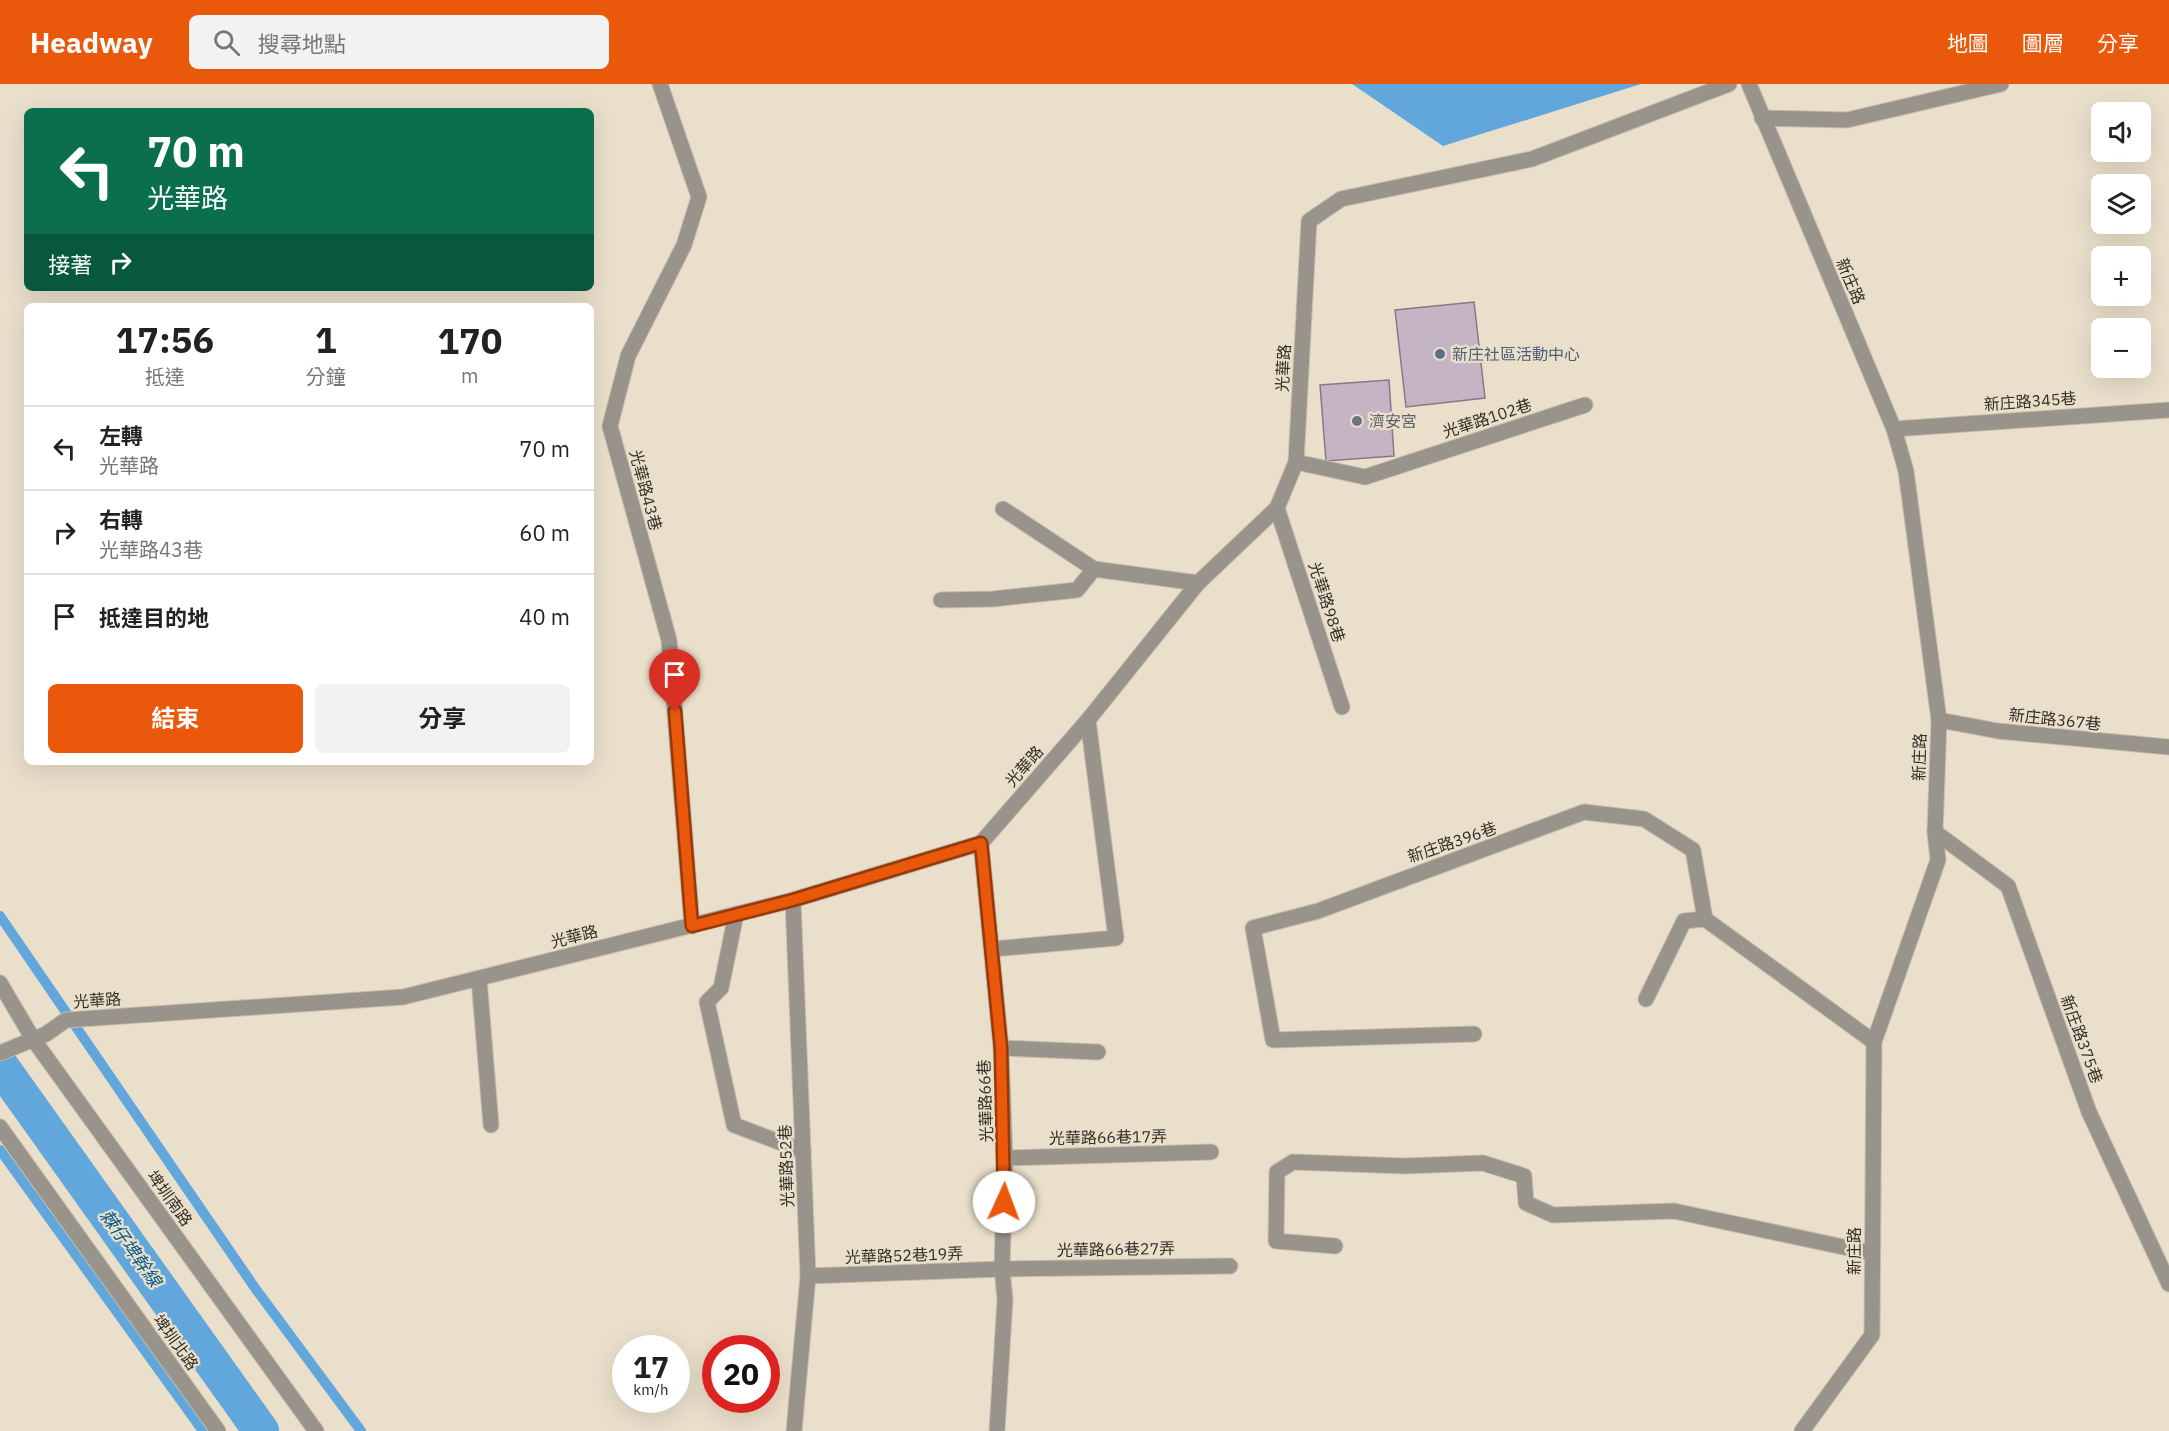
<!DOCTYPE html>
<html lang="zh-TW">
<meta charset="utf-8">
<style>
:root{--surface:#fff;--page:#f2f2f2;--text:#222;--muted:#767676;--line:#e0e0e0;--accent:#ea580c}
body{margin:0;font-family:"IBM Plex Sans","Noto Sans TC",sans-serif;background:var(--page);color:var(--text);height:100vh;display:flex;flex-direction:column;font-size:22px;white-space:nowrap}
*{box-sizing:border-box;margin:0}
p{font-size:20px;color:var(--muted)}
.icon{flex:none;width:33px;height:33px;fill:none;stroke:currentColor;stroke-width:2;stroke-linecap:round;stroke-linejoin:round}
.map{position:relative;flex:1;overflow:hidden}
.panel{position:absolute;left:24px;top:219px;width:570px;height:462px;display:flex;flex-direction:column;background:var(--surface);border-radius:9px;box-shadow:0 6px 24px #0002}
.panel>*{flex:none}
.hud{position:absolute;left:24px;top:24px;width:570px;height:183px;border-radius:9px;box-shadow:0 6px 24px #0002;background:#0b6e4f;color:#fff;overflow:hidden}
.tools{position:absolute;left:2091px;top:18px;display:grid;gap:12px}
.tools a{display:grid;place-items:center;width:60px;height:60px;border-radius:9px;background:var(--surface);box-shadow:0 6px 24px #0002;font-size:30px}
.speed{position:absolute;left:612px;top:1251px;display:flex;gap:12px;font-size:30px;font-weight:700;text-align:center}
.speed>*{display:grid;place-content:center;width:78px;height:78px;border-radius:50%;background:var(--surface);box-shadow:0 6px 24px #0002;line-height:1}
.speed small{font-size:15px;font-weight:400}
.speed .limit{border:9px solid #d22;background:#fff;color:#111}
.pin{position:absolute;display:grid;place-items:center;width:51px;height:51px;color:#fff;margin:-62px -26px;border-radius:50% 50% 50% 0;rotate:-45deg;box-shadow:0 0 6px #0007}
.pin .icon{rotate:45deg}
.me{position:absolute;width:66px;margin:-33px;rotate:2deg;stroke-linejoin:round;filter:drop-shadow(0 0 4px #0008)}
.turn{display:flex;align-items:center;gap:21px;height:126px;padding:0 24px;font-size:27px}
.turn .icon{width:78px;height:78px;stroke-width:2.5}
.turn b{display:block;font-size:42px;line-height:51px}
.then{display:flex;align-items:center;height:57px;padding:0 24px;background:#0003;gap:12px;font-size:22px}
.eta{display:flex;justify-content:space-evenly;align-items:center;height:102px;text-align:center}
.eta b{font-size:36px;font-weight:700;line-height:42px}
.primary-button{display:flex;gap:12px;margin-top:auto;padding:12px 24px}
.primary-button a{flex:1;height:69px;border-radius:9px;background:var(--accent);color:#fff;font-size:24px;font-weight:700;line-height:69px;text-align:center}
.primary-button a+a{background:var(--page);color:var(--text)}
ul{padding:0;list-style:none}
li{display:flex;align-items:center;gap:18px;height:84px;padding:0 24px;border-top:2px solid var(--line)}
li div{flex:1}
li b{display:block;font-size:22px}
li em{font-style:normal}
header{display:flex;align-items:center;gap:36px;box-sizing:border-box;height:84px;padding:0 30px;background:var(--accent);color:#fff}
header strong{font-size:28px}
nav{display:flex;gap:33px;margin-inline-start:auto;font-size:21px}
.search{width:420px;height:54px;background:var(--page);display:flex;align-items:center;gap:15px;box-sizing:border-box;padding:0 21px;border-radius:9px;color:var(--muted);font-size:22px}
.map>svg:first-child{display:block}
.water{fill:#62a7db}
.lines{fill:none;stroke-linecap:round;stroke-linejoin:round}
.stream{stroke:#62a7db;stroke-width:10}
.canal{stroke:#62a7db;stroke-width:36}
.building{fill:#c5b4c3;stroke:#887887;stroke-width:1.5}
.service-casing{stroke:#c5bcaa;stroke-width:17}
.minor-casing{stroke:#c5bcaa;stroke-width:17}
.tertiary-casing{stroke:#c5bcaa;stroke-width:17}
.service{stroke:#98938b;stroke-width:15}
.minor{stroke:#98938b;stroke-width:15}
.tertiary{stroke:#98938b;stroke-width:15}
.route-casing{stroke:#983908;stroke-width:15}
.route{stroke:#ea580c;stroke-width:10}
.service-dot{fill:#5c6f8a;stroke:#eadfcb;stroke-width:2}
.worship-dot{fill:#6b7280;stroke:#eadfcb;stroke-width:2}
.labels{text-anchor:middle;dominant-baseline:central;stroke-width:4.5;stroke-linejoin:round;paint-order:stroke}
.street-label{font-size:16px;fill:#332f27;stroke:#eadfcb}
.service-label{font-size:16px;fill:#4e5e75;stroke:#eadfcb;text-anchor:start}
.worship-label{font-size:16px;fill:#5b616d;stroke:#eadfcb;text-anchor:start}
.water-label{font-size:18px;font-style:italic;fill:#01598a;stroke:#eadfcb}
</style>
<header>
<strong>Headway</strong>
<div class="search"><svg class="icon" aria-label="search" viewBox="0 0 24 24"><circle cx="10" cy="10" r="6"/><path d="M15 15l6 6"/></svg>搜尋地點</div>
<nav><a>地圖</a><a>圖層</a><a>分享</a></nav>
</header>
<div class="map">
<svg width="2169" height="1347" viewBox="0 0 2169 1347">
<rect width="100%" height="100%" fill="#eadfcb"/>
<!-- water -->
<polygon class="water" points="1352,0 1641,0 1443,62"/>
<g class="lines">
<!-- stream -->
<g class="stream">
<polyline points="0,832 255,1204 361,1347"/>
<polyline points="0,1066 203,1347"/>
</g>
<!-- canal -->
<polyline class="canal" points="0,981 261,1347"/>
</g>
<!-- building -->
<g class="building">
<polygon points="1474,218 1485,314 1406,323 1395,226"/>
<polygon points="1389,296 1394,372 1326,377 1320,301"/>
</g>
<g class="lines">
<!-- service casing -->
<g class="service-casing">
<g id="service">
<polyline points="660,0 699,113 684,161 628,272 610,342 669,556 692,842"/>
<polyline points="1762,34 1847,36 2001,0"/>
<polyline points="1894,345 2169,326"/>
<polyline points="1296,378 1365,393 1585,321"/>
<polyline points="1277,424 1342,623"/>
<polyline points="1003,425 1094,485 1198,499"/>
<polyline points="941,516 993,515 1077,506 1094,485"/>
<polyline points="1939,636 1998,647 2169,663"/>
<polyline points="981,759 1001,964 1005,1074 1002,1185 1005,1215 997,1347"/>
<polyline points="793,816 808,1192 794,1347"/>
<polyline points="736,830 721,904 707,918 734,1041 803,1067"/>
<polyline points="992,865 1116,854 1088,636"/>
<polyline points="479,895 491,1041"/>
<polyline points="1646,915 1684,837 1705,835"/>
<polyline points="1474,950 1273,956 1253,844 1318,827 1584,728 1644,735 1693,766 1705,835 1874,958"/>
<polyline points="1001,964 1098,968"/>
<polyline points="0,969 46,950 66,936 403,913 793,816 981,759 1088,636 1198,499 1277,424 1296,378 1309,137 1341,115 1532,75 1729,0"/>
<polyline points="1005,1074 1211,1068"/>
<polyline points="1335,1162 1276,1157 1277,1088 1293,1078 1405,1082 1483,1079 1524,1092 1526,1119 1553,1131 1674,1127 1872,1169"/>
<polyline points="808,1192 1002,1185 1230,1182"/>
</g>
</g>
<!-- minor casing -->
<g class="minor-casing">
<g id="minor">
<polyline points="1935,748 2008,802 2089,1028 2169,1200"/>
<polyline points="0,899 33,955 316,1347"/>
<polyline points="0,1043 218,1347"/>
</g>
</g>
<!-- tertiary casing -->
<g class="tertiary-casing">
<polyline id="tertiary" points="1749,0 1894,345 1906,387 1939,636 1935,748 1938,776 1874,958 1872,1251 1802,1347"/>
</g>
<!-- service -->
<use href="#service" class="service"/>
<!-- minor -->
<use href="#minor" class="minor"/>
<!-- tertiary -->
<use href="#tertiary" class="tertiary"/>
</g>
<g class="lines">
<!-- route casing -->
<g class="route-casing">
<polyline id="route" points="675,627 692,842 793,816 981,759 1001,964 1004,1118"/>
</g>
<!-- route -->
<use href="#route" class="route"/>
</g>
<!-- markers -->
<circle class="service-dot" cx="1440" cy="270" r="6"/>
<circle class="worship-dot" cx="1357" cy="337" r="6"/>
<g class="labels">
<!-- street labels -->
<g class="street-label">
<text transform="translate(1851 197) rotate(67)">新庄路</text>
<text transform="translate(1283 284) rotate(-87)">光華路</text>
<text transform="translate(2030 317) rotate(-4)">新庄路345巷</text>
<text transform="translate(1487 334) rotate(-18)">光華路102巷</text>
<text transform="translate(646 406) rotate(75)">光華路43巷</text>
<text transform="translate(1327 518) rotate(72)">光華路98巷</text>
<text transform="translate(2055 635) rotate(6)">新庄路367巷</text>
<text transform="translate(1919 673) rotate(-88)">新庄路</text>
<text transform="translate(1024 682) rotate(-49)">光華路</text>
<text transform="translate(1452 758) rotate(-19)">新庄路396巷</text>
<text transform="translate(574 852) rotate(-14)">光華路</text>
<text transform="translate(97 916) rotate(-4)">光華路</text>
<text transform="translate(2082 955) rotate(70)">新庄路375巷</text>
<text transform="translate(985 1017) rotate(-92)">光華路66巷</text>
<text transform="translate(1108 1053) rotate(-1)">光華路66巷17弄</text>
<text transform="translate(786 1082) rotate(-92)">光華路52巷</text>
<text transform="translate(170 1114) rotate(54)">埤圳南路</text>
<text transform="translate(1116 1165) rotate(-1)">光華路66巷27弄</text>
<text transform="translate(1854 1167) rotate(-90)">新庄路</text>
<text transform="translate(904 1171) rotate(-2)">光華路52巷19弄</text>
<text transform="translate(176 1258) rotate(54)">埤圳北路</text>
</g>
<!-- service labels -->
<g class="service-label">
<text x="1452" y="270">新庄社區活動中心</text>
</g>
<!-- worship labels -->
<g class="worship-label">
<text x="1369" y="337">濟安宮</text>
</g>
<!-- water labels -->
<g class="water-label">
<text transform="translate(131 1164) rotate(54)">棘仔埤幹線</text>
</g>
</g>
</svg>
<div class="tools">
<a><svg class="icon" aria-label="sound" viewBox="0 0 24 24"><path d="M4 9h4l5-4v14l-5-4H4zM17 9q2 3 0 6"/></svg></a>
<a><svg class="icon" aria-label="layers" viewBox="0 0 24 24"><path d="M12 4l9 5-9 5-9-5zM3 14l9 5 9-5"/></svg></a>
<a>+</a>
<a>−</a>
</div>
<div class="speed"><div>17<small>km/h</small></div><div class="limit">20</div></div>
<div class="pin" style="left:675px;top:627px;background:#d93025"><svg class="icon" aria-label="arrive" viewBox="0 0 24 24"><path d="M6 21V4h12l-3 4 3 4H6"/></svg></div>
<svg class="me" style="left:1004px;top:1118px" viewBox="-20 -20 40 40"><circle r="19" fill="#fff"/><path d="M0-13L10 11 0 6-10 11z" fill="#ea580c"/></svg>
<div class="hud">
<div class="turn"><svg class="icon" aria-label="left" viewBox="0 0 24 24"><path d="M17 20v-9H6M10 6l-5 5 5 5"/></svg><div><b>70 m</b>光華路</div></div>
<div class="then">接著<svg class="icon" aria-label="right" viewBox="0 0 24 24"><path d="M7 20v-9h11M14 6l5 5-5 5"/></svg></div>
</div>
<section class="panel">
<div class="eta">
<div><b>17:56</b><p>抵達</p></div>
<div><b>1</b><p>分鐘</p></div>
<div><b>170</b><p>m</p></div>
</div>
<ul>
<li><svg class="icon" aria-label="left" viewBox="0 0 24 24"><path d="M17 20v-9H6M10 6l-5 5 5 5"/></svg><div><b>左轉</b><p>光華路</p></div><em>70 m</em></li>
<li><svg class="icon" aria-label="right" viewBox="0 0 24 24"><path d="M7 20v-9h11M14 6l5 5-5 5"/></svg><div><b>右轉</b><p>光華路43巷</p></div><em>60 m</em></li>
<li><svg class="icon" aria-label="arrive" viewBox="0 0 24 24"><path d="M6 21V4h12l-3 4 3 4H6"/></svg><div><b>抵達目的地</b></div><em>40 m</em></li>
</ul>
<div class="primary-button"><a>結束</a><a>分享</a></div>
</section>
</div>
